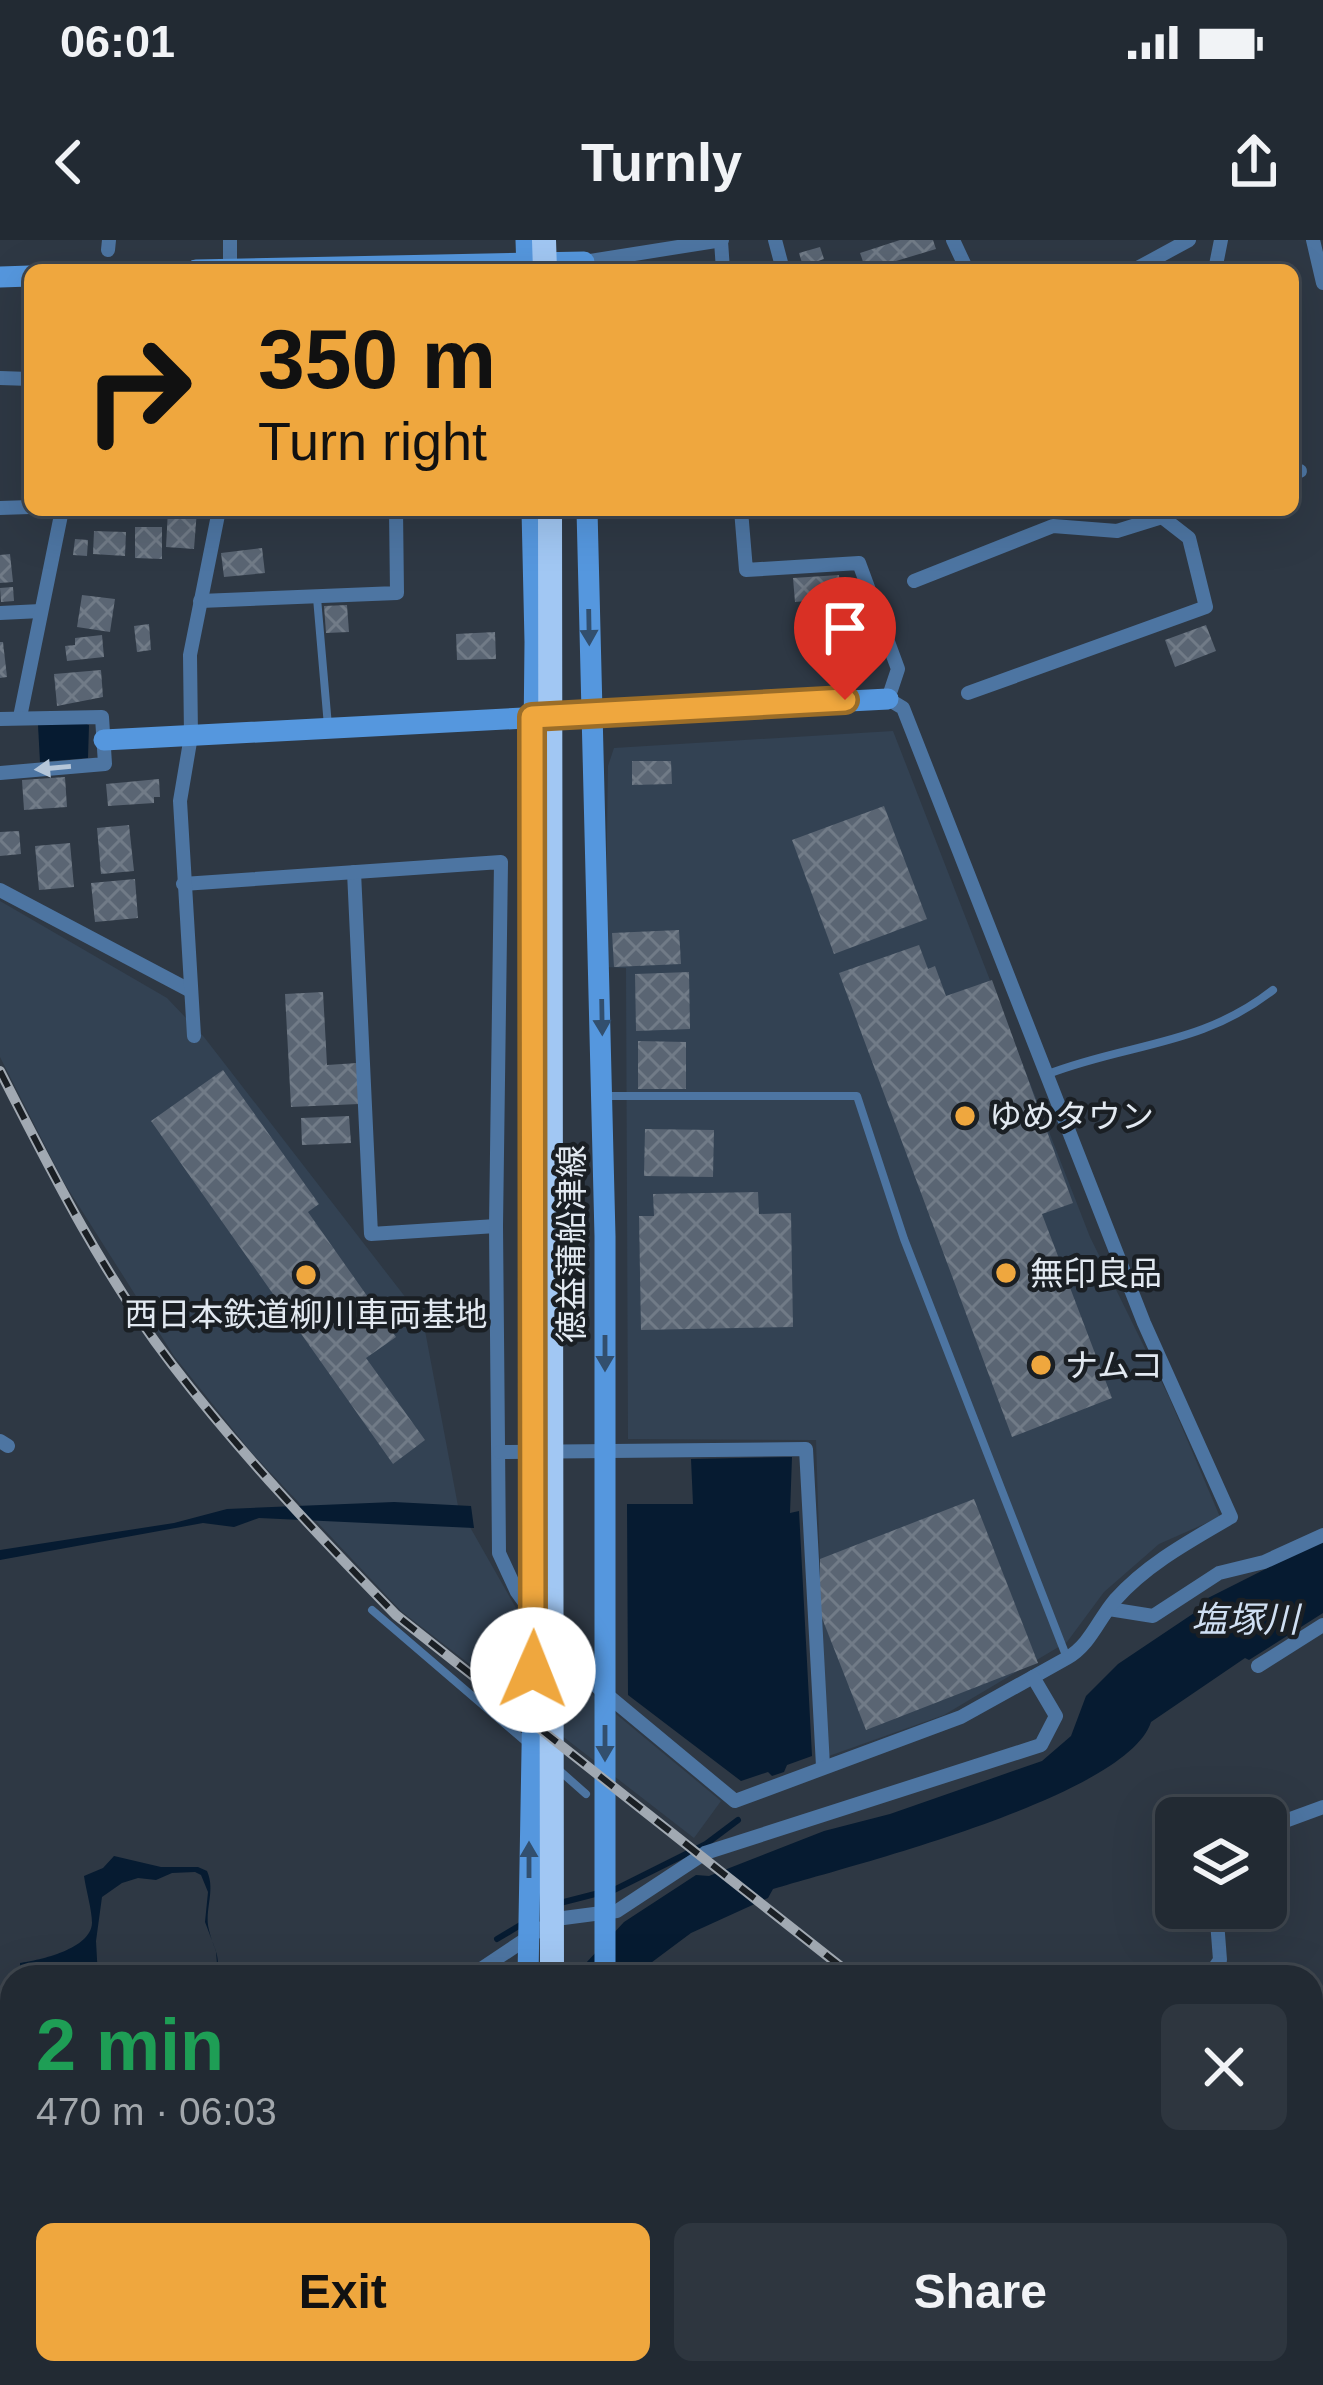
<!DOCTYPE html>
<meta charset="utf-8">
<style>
:root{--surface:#222a33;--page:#2e363f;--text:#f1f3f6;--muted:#a2a7ac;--line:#3f464e;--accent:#efa73e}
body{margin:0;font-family:Helvetica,"Noto Sans JP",sans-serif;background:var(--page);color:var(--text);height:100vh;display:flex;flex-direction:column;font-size:45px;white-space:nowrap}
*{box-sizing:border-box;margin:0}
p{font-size:39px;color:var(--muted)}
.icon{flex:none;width:66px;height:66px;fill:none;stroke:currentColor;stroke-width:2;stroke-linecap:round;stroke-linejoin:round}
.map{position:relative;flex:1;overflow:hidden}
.side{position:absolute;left:0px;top:1725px;width:1323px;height:420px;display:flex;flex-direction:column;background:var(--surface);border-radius:36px 36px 0 0;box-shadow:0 12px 48px #0002,0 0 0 3px var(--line)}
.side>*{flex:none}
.guide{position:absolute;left:24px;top:24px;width:1275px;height:252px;border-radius:18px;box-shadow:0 12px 48px #0002,0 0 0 3px var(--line);background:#efa73e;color:#111;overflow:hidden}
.controls{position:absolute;left:1155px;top:1557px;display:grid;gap:24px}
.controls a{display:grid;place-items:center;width:132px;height:132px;border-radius:18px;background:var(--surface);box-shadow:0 12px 48px #0002,0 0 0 3px var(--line);font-size:60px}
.pin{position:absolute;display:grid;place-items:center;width:102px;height:102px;color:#fff;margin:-123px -51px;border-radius:50% 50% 50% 0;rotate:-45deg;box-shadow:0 0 12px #0007}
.pin .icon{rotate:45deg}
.me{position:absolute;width:132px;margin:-66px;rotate:1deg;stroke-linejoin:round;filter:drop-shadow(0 0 9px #0008)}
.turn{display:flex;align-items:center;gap:42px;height:252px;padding:0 36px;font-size:54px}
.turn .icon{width:156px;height:156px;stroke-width:2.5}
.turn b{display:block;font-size:84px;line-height:102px}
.round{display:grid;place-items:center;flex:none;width:126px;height:126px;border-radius:18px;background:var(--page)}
.overview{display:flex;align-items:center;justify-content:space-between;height:204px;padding:0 36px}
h1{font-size:72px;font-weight:700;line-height:90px;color:#1e9e55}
.action{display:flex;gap:24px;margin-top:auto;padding:24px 36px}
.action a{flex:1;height:138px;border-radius:18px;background:var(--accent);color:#111;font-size:48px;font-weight:700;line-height:138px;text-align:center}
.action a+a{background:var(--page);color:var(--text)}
.status{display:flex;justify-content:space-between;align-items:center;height:84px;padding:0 60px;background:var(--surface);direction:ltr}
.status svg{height:33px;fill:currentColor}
header{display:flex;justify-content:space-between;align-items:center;height:156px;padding:0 36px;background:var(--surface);font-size:54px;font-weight:700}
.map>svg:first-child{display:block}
.built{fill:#334253}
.water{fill:#061b31}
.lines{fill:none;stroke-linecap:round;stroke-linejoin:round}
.stream{stroke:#061b31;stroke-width:6}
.canal{stroke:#061b31;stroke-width:18}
.building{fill:url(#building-cross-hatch)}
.lane{stroke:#4d75a2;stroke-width:8}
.street{stroke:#4d75a2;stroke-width:14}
.secondary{stroke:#5597de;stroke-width:21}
.highway{stroke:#a1c7f3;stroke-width:24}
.rail-casing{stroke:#a1a9b2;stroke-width:10}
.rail{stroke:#1a1f24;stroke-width:6;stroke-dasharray:18;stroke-linecap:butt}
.oneway{fill:#324f6e}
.oneway2{fill:#b5c6d9}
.route-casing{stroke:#9b6d28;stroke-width:30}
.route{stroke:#efa73e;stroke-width:21}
.poi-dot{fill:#efa73e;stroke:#1a1f24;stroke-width:4.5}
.labels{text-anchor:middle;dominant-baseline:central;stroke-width:9;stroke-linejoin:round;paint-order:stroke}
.poi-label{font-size:33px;fill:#e2e9f1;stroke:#1a1f24;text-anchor:start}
.street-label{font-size:33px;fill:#e2e9f1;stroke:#1a1f24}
.water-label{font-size:36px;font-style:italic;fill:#cfdff2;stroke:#1a1f24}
</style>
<div class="status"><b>06:01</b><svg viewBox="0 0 49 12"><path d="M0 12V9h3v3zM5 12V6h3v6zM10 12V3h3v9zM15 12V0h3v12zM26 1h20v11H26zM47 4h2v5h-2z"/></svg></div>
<header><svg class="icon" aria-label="back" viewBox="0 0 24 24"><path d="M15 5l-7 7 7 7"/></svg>Turnly<svg class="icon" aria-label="share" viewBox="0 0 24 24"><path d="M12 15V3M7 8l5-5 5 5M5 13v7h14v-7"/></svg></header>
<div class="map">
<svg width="1323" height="2145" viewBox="0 0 1323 2145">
<defs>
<pattern id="building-cross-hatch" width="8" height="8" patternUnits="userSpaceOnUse" patternTransform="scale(3)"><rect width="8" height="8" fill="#5a6573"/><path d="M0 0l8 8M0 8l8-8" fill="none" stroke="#717b87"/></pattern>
</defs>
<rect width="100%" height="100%" fill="#2e3844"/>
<!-- built -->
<g class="built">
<polygon points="893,491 1090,997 1169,1157 1220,1277 1159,1304 1104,1352 1067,1402 944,1475 826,1517 816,1200 628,1199 626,728 605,727 608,526 614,508"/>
<polygon points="0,661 167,758 204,797 423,1080 458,1266 541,1412 721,1561 694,1598 401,1371 251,1212 174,1116 63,941 0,817"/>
</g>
<!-- water -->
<g class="water">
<polygon points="82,482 89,485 88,518 40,522 38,485"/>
<polygon points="792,1217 790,1273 799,1271 812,1516 787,1525 784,1532 772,1536 768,1532 741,1541 628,1455 627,1264 693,1264 691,1219"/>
<polygon points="394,1262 471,1266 474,1288 259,1278 234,1287 203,1283 0,1320 0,1310 174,1283 227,1269"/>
<path d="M1323 1300V1373L1249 1420 1245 1418 1151 1482C1127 1557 849 1626 773 1649L768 1658 691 1693 632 1737H573L624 1682 696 1635 709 1636 824 1591 890 1574 1042 1521 1071 1496 1086 1456 1118 1424 1206 1365 1204 1360Z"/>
<path d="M114 1616 161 1627H198L207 1631C216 1651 204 1669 209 1690 215 1714 219 1708 218 1737L216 1711 205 1682 208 1652 201 1635 195 1632 172 1633 156 1640 138 1638 122 1643 102 1657 96 1701 98 1737H84L74 1729 20 1726V1723C40 1720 91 1709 92 1683 92 1670 86 1650 84 1636L103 1628Z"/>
<polygon points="131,2133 240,2133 196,2145 102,2145"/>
</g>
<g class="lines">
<!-- stream -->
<g class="stream">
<polyline points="612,1651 706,1604 738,1580"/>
<polyline points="560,1663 599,1653"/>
<polyline points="497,1699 522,1684"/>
</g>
<!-- canal -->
<polyline class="canal" points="1311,2011 1323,2007"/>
</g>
<!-- building -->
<g class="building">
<polygon points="900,0 933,0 936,9 866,30 860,13"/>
<polygon points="820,7 824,19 803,26 799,13"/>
<polygon points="168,270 197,270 194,309 166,307"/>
<polygon points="135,287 162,287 162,319 135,318"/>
<polygon points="94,291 126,292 125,316 93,314"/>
<polygon points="75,299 88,300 87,316 73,315"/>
<polygon points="262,308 265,333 224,337 221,313"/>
<polygon points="10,314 13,342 0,343 0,315"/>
<polygon points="839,335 841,358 795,362 793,338"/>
<polygon points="13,347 14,361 1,362 0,348"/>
<polygon points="82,355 115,359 110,392 77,387"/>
<polygon points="347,365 349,392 326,393 324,366"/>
<polygon points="149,384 151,410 137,412 134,386"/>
<polygon points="1206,385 1216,411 1175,427 1165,400"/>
<polygon points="495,392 496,419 457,420 456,394"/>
<polygon points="102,395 104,417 67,421 65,406 75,405 75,398"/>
<polygon points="0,402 3,402 7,437 0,438"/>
<polygon points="101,430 103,457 57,466 54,434"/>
<polygon points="632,521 671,521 672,544 632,545"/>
<polygon points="65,537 67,567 24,570 22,540"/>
<polygon points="159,539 160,557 154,557 154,563 108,566 106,544"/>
<polygon points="884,566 927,679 834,714 792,600"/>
<polygon points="129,585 134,631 101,634 97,588"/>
<polygon points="19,591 21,614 0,616 0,592"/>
<polygon points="70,603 74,647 39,650 35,606"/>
<polygon points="135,639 138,678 95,682 91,643"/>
<polygon points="679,690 681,724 614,727 612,693"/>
<polygon points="919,705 928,729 935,726 946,756 992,740 1073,963 1042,974 1112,1158 1012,1197 839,733"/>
<polygon points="689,732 690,789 636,791 635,734"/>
<polygon points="323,752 327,825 357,823 359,864 291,867 285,754"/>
<polygon points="638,801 686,802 686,849 638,849"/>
<polygon points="223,830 319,964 308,972 396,1097 366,1118 425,1200 393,1224 151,881"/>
<polygon points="349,876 351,903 302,905 301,878"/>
<polygon points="645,889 714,890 713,937 644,936"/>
<polygon points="758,952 759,974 791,973 793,1087 641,1090 639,976 654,976 653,954"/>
<polygon points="974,1259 1038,1423 866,1490 820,1373 820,1319"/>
</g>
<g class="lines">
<!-- lane -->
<g class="lane">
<polyline points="317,358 328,486"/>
<path d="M1048 834C1128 803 1202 806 1273 750"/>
<polyline points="605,856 857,856 904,999 1067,1418"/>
<polyline points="372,1370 526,1502"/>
<polyline points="560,1531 586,1554"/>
<polyline points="411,2133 420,2145"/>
</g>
<!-- street -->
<g class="street">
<polyline points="775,0 783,30"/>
<polyline points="953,0 967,30"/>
<polyline points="1313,0 1323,43"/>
<polyline points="721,1 723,30"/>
<polyline points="108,10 109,0"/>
<polyline points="584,22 722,0"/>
<polyline points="230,30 230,0"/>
<polyline points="1134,30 1189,0"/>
<polyline points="1215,30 1221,0"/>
<polyline points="0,138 30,139"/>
<polyline points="1293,230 1300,231"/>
<polyline points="0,268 30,267"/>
<polyline points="914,341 1053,286 1117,291 1162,277 1163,273"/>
<polyline points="200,361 397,353 396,270"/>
<polyline points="0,373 41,371"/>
<polyline points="968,453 1206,367 1189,298 1162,277"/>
<polyline points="20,477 62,270"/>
<polyline points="0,479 102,477 105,524 0,533"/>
<polyline points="354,632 371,994 496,986"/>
<polyline points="183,644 501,622 496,986 499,1313 517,1352 533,1374"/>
<polyline points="0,650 191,751"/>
<polyline points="194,796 180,561 191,496 190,415 219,270"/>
<polyline points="0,1201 8,1206"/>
<polyline points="500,1212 806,1209 823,1526"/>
<polyline points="1109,1369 1153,1376 1219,1333 1264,1322 1323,1295"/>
<path d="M556 1407 565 1420 735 1561 961 1477 1067 1418C1090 1405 1098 1380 1115 1360 1147 1324 1190 1301 1231 1277L1144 1083 903 468 888 459 898 429 859 323 746 330 741 270"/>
<polyline points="1258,1426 1323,1385"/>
<polyline points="1266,1588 1323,1567"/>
<polyline points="469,1737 556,1679 617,1671 705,1613 1041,1505 1056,1476 1033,1437"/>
<polyline points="1173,1737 1211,1733 1220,1720 1216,1668"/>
<polyline points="1023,2133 1024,2145"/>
<polyline points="52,2145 84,2133"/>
</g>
<!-- secondary -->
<g class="secondary">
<polyline points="526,0 527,30"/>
<polyline points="196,30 584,22"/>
<polyline points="0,37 30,36"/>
<polyline points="587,270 605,996 605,1737"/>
<polyline points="104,500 888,459"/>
<polyline points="528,1737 535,1343 530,882 535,402 532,270"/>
<polyline points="526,2145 526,2133"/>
<polyline points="608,2145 608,2133"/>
</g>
<!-- highway -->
<g class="highway">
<polyline points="544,0 545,30"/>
<polyline points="550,270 552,1737"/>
<polyline points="554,2133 554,2145"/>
</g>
<!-- rail casing -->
<g class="rail-casing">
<g id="rail">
<path d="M0 831C51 931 102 1033 171 1123 239 1212 317 1294 396 1375L854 1737"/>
<polyline points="1311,2098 1323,2108"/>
</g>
</g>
<!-- rail -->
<use href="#rail" class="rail"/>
</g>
<!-- one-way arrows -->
<defs><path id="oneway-solid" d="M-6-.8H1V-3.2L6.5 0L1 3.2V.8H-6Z" transform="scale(3)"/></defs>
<g class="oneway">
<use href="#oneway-solid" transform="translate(589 387) rotate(89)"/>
<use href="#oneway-solid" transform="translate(602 777) rotate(89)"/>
<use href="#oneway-solid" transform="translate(605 1113) rotate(90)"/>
<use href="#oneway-solid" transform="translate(605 1503) rotate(90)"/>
<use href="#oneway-solid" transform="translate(529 1620) rotate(-90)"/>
</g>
<use class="oneway2" href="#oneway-solid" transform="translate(53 528) rotate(175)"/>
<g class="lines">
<!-- route casing -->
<g class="route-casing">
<polyline id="route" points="533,1430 532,477 845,460"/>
</g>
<!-- route -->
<use href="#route" class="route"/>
</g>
<!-- markers -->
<g class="poi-dot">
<circle cx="965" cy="876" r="12"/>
<circle cx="1006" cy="1033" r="12"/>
<circle cx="306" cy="1035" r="12"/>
<circle cx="1041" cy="1125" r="12"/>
</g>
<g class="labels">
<!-- poi labels -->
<g class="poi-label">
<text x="989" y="876">ゆめタウン</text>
<text x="1030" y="1033">無印良品</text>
<text x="306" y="1074" text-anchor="middle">西日本鉄道柳川車両基地</text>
<text x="1065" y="1125">ナムコ</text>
</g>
<!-- street labels -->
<g class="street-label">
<text transform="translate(571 1004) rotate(-90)">徳益蒲船津線</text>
</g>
<!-- water labels -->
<g class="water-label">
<text x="1245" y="1379">塩塚川</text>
</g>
</g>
</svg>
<div class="controls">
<a><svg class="icon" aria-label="layers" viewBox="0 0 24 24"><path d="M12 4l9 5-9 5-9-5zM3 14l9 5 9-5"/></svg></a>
</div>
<div class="pin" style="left:845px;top:460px;background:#d93025"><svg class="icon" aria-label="arrive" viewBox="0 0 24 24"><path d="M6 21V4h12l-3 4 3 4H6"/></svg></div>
<svg class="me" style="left:533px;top:1430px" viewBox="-20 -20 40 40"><circle r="19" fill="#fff"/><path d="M0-13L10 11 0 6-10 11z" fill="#efa73e"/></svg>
<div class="guide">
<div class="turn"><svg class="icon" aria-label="right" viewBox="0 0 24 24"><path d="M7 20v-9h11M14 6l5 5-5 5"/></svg><div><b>350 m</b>Turn right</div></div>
</div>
<section class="side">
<div class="overview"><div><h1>2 min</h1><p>470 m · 06:03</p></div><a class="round"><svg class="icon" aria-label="close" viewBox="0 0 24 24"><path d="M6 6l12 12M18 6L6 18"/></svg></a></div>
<div class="action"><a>Exit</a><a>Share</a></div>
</section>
</div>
